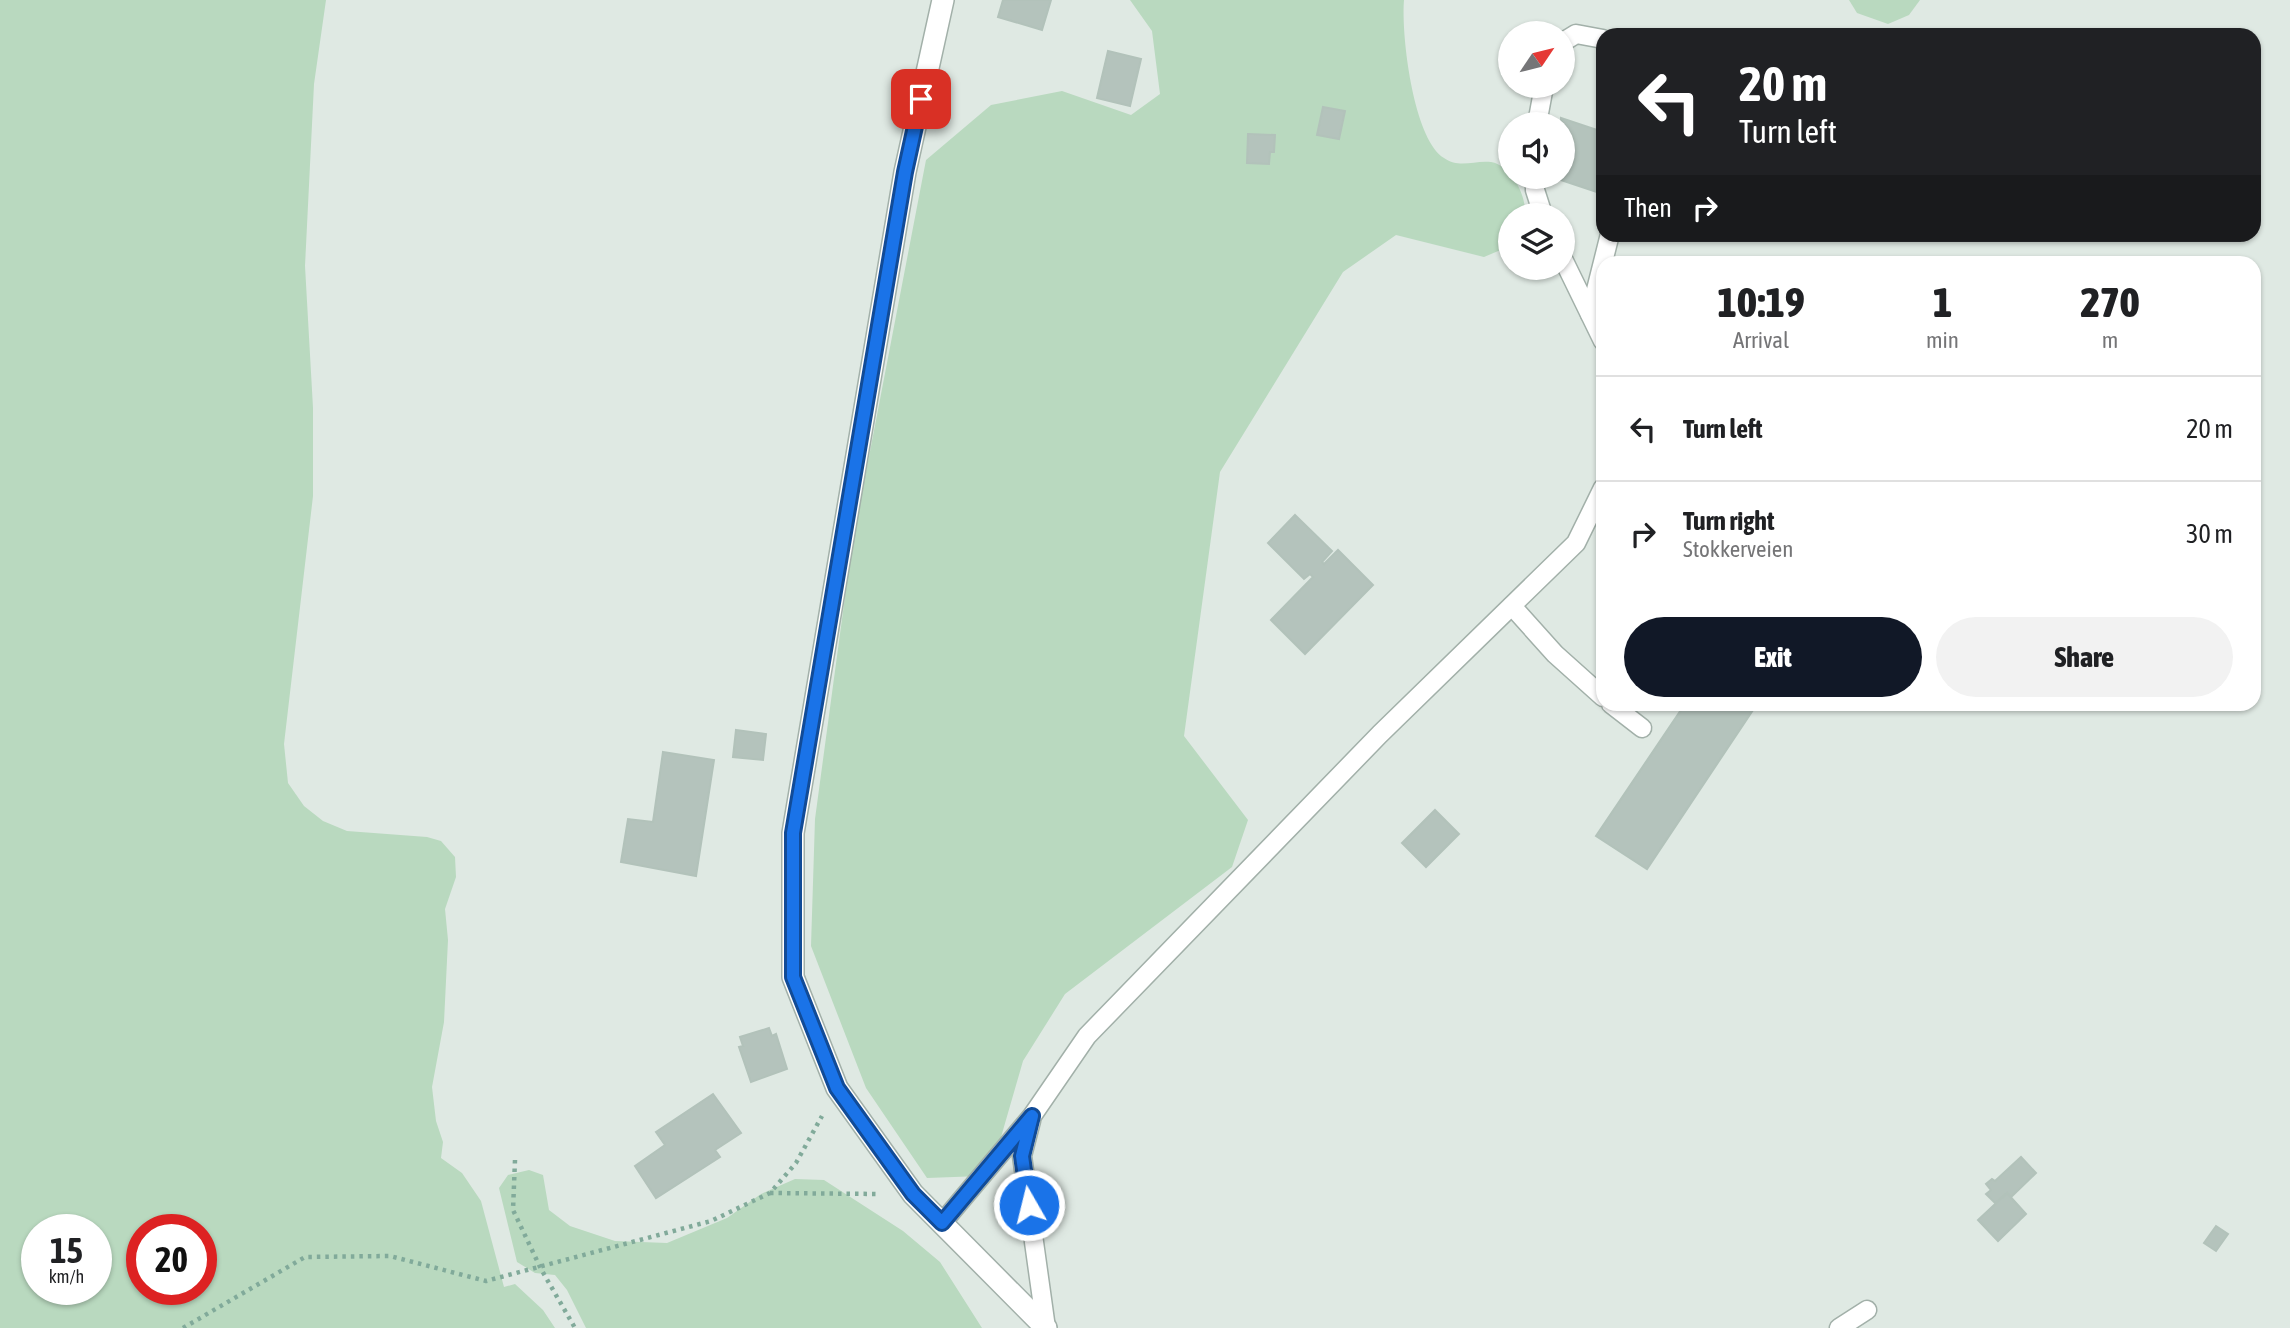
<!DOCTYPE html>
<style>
:root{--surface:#fff;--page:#f2f2f2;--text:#202124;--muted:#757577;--line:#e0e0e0;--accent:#111827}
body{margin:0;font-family:"Asap Condensed",sans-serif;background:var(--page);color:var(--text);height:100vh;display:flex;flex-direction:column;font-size:26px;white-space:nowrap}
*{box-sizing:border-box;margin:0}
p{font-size:23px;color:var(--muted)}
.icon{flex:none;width:38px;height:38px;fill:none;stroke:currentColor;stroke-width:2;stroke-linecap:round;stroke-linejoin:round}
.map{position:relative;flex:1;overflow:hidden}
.side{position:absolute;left:1596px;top:256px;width:665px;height:455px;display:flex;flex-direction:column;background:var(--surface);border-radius:21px;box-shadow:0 2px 5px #0004}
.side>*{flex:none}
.banner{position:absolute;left:1596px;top:28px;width:665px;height:214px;border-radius:21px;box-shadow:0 2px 5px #0004;background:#202124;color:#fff;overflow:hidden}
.needle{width:46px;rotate:55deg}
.fabs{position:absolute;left:1498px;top:21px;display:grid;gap:14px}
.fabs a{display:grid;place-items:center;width:77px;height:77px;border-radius:50%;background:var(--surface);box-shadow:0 2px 5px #0004;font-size:35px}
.speed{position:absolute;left:21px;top:1214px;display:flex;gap:14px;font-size:35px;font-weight:700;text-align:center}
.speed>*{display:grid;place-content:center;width:91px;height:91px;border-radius:50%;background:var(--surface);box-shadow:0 2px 5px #0004;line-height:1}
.speed small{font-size:18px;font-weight:400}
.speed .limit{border:10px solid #d22;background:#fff;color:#111}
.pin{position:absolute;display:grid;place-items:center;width:60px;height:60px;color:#fff;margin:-30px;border-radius:14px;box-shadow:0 4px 10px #0006}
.me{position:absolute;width:77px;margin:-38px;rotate:352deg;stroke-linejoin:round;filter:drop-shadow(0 0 5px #0008)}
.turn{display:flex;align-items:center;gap:24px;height:147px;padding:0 28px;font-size:32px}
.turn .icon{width:91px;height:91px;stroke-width:2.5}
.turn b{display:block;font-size:49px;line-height:60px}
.then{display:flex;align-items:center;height:66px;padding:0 28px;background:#0003;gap:14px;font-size:26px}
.eta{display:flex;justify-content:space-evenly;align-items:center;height:119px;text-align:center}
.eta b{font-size:42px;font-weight:800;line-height:49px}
.button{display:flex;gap:14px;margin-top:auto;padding:14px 28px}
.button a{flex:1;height:80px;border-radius:42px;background:var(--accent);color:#fff;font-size:28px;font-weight:800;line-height:80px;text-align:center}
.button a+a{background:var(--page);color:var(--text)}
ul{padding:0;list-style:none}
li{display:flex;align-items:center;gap:21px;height:105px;padding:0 28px;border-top:2px solid var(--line)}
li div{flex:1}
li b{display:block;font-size:26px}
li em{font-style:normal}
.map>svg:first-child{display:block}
.green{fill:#b9d9bf;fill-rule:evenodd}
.building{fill:#b4c3bc;stroke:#b2c2ba;stroke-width:2}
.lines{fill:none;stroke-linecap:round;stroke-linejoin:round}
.service-casing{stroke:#a2b0a9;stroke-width:21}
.minor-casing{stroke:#a2b0a9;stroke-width:24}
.path{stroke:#81aa9a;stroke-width:4.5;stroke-dasharray:3.5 5;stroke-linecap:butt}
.service{stroke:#fff;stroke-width:18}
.minor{stroke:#fff;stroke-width:21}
.route-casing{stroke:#114b97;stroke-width:18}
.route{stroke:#1a73e8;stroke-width:12}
</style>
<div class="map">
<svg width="2290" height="1328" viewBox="0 0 2290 1328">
<rect width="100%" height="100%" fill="#dfe9e3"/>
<!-- green -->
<g class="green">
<path d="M0 0H326L314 84 305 266 313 408V496L284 744 288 783 304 806 323 821 347 831 427 837 441 841 455 857 456 877 445 909 448 940 444 1022 432 1087 436 1121 443 1142 441 1158 462 1173 481 1201 504 1287 515 1284 543 1310 555 1328H0ZM37 1230H96V1290H37ZM142 1230H201V1290H142Z"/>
<path d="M1130 0H1404C1401 34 1413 139 1444 158 1460 169 1474 160 1491 162 1511 165 1527 196 1525 215H1510V246L1484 257 1396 235 1343 272 1220 472 1184 736 1248 820 1232 867 1065 994 1023 1061 997 1151 981 1176 927 1178 866 1088 811 946 815 819 852 545 926 160 991 105 1062 91 1131 115 1160 94 1152 31Z"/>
<polygon points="1849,0 1920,0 1909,15 1888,24 1857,13"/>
<polygon points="529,1170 543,1175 549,1210 570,1226 615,1241 667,1243 727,1218 761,1194 795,1179 824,1180 903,1231 940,1262 982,1328 586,1328 567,1290 555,1275 535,1273 517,1262 499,1188 508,1175"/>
</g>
<!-- building -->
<g class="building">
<polygon points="1003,0 1051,0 1042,30 998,17"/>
<polygon points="1108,51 1141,59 1130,106 1097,98"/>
<polygon points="1323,107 1345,111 1339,139 1317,135"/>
<polygon points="1561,118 1603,132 1603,194 1552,177 1563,177"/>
<polygon points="1248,134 1275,135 1274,152 1270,152 1269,164 1247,163"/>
<polygon points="1295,515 1332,551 1322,562 1324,564 1338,550 1373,585 1305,654 1271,620 1313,577 1310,574 1304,579 1268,543"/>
<polygon points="1685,704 1757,704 1647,869 1596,836"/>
<polygon points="736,730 766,734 763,760 733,757"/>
<polygon points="663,752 714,760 696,876 621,862 628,819 653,822"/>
<polygon points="1435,810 1459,834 1426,867 1402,843"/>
<polygon points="769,1028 772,1036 776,1034 787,1069 751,1082 739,1047 743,1046 740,1037"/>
<polygon points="713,1094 741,1133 715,1150 720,1157 656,1198 635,1166 665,1145 656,1132"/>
<polygon points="2021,1157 2036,1173 2011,1197 2007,1193 1995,1203 1986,1194 1991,1190 1986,1184 1992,1179 1995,1181"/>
<polygon points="2007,1193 2026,1214 1998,1241 1978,1220"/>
<polygon points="2216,1226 2228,1234 2216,1251 2204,1243"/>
</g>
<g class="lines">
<!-- service casing -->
<g class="service-casing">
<g id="service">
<polyline points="1563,42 1576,34 1603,39"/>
<polyline points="1537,124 1544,86"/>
<polyline points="1535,177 1535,190 1543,215"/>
<polyline points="1563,259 1603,341"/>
<polyline points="1590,314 1610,234"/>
<polyline points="1512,606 1555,654 1603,697"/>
<polyline points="1611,704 1642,728"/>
<polyline points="1031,1121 1022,1156 1046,1328"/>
<polyline points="942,1223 1032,1116 1087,1036 1380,734 1576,543 1603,488"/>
<polyline points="1839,1328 1867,1310"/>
</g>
</g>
<!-- minor casing -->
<g class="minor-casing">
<polyline id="minor" points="943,0 905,172 793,833 793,977 837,1088 913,1194 1046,1328"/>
</g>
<!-- path -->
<g class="path">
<polyline points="515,1160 513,1210 541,1269 575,1328"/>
<polyline points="770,1193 877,1194"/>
<polyline points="183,1328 305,1257 390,1256 486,1281 711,1221 770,1193 796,1163 822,1116"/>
</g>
<!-- service -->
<use href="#service" class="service"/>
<!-- minor -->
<use href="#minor" class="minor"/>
</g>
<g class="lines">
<!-- route casing -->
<g class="route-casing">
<polyline id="route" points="921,99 905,172 793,833 793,977 837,1088 913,1194 942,1223 1032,1116 1022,1156 1029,1205"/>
</g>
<!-- route -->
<use href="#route" class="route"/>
</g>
</svg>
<div class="fabs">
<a><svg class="needle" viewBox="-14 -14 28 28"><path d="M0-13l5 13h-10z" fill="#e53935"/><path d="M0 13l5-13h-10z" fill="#757577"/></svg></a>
<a><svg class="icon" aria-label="sound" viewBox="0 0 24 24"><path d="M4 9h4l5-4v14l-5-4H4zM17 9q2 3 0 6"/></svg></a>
<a><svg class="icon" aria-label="layers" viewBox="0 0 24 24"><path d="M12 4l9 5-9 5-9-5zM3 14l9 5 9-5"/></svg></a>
</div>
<div class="speed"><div>15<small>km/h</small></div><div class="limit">20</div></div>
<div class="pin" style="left:921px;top:99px;background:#d93025"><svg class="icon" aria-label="arrive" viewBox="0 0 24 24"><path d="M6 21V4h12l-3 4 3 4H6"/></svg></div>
<svg class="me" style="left:1029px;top:1205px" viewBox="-20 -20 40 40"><circle r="17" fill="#1a73e8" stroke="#fff" stroke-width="3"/><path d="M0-11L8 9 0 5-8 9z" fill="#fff"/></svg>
<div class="banner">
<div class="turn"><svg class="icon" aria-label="left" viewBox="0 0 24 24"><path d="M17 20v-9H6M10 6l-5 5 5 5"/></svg><div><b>20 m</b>Turn left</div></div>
<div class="then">Then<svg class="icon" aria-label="right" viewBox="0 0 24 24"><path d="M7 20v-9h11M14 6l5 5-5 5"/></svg></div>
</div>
<section class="side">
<div class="eta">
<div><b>10:19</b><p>Arrival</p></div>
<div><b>1</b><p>min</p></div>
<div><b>270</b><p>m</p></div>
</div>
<ul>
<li><svg class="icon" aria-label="left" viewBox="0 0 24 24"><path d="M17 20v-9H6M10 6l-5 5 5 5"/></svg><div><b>Turn left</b></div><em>20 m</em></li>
<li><svg class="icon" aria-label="right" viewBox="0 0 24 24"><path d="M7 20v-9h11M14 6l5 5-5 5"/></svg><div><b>Turn right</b><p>Stokkerveien</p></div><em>30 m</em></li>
</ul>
<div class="button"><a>Exit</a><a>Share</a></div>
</section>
</div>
